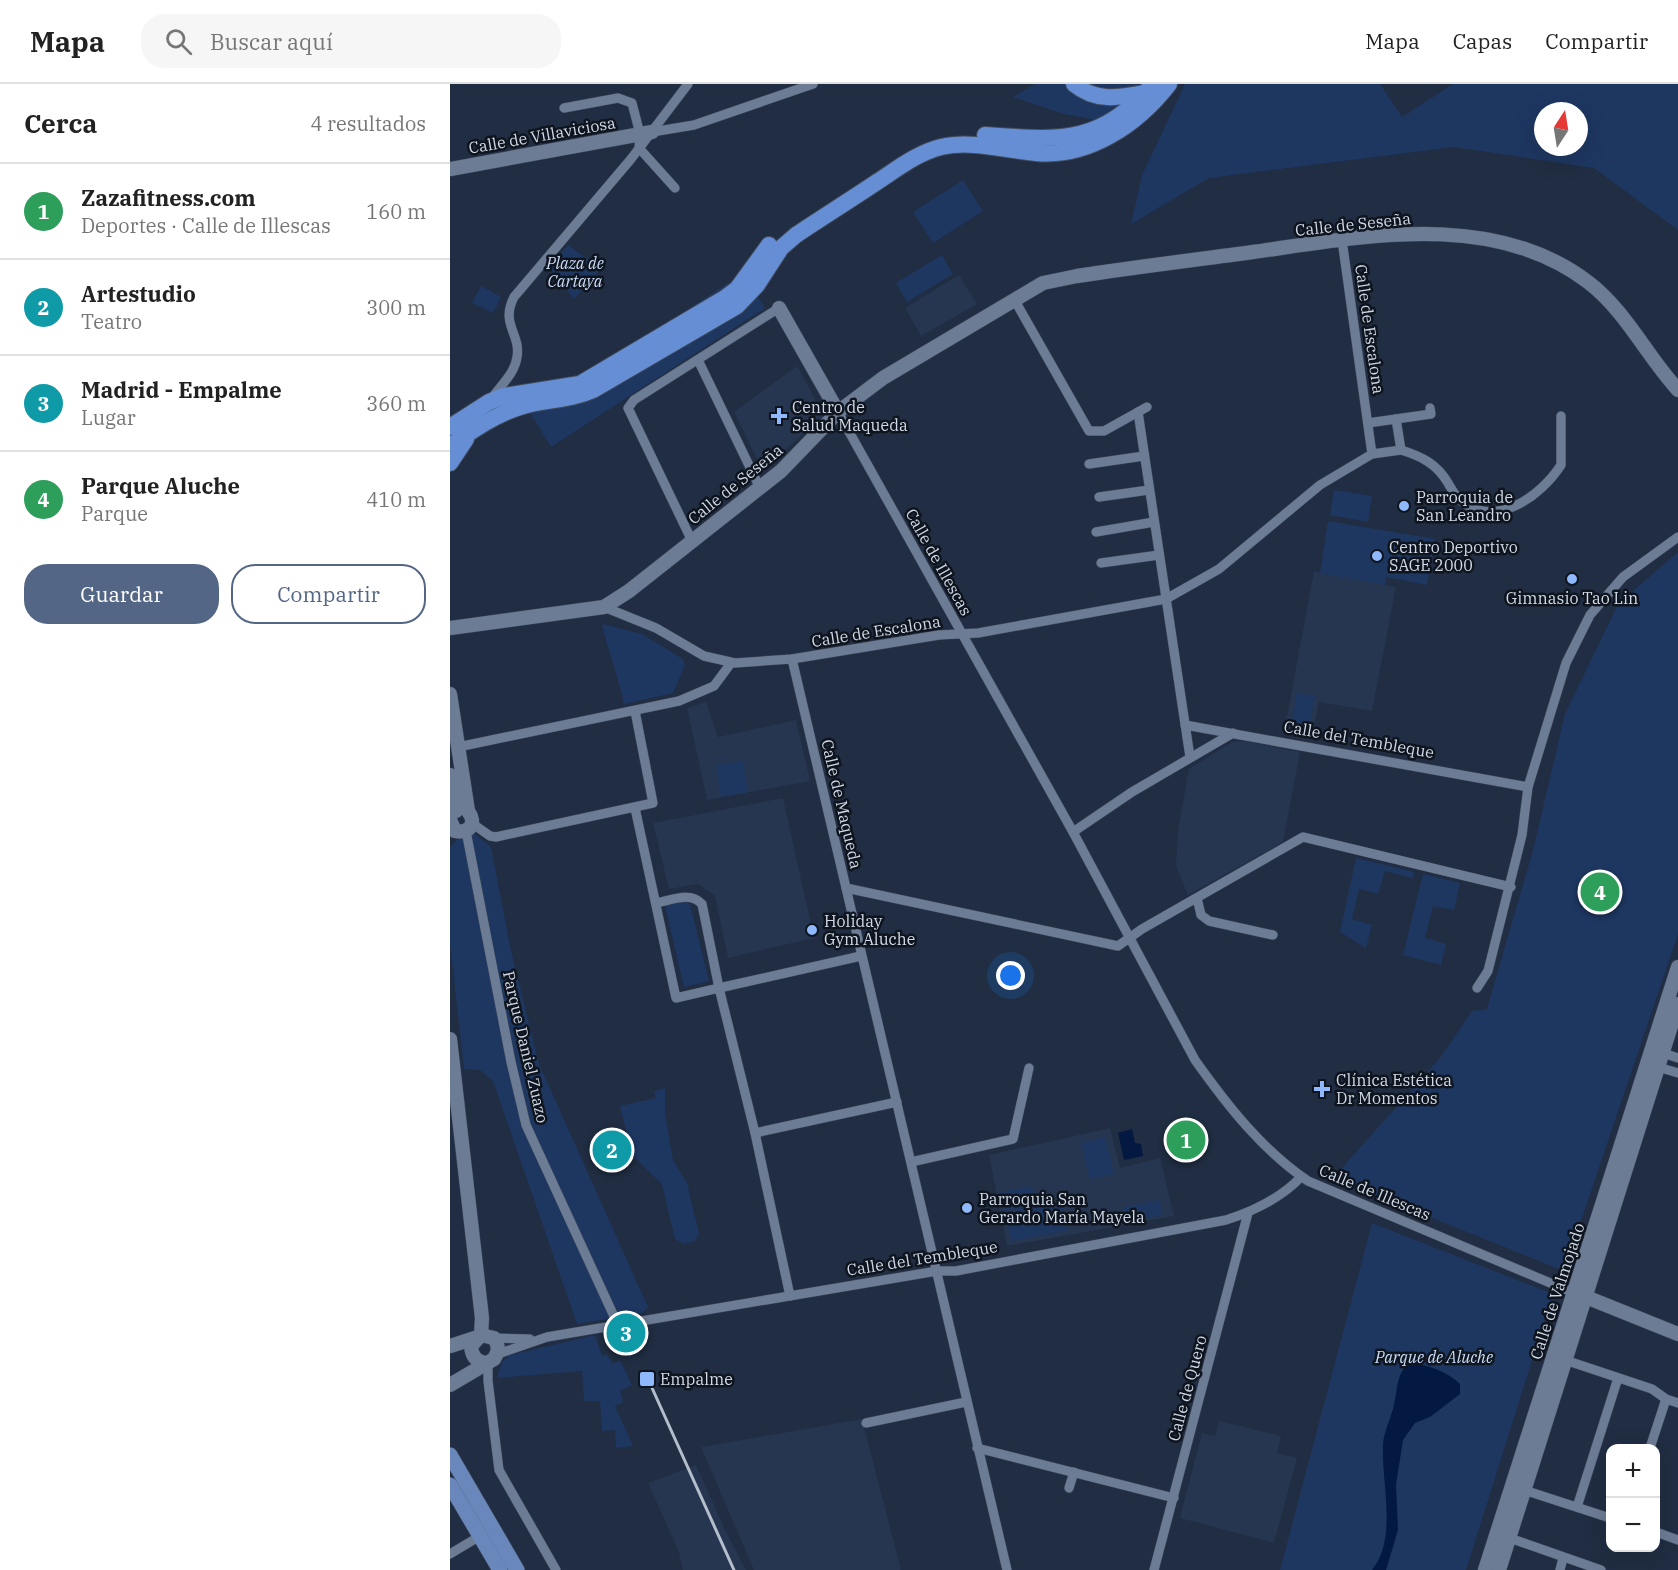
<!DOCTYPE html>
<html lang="es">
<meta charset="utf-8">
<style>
body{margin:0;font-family:"IBM Plex Serif",serif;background:#f6f6f6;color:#222}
.controls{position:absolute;right:18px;bottom:18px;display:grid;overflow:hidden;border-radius:12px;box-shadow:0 6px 24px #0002}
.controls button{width:54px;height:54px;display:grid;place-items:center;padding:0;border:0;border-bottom:2px solid #e0e0e0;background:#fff;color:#222;font:30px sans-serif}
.compass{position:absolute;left:1084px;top:18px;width:54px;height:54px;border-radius:50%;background:#fff;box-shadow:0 6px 24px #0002;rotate:12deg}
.you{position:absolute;left:561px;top:892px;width:21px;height:21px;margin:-15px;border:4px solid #fff;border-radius:50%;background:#1a73e8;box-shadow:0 0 0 9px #1a73e833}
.badge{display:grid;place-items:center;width:39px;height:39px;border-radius:50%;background:#546685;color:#fff;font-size:20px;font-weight:700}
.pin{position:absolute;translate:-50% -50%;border:3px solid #fff;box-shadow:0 2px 6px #0006}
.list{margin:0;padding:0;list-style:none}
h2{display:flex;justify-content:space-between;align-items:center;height:78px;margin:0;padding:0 24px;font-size:26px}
h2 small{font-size:20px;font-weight:400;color:#767676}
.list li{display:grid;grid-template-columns:39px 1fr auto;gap:18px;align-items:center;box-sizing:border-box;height:96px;padding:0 24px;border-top:2px solid #e0e0e0}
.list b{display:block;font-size:22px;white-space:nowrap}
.list p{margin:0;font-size:20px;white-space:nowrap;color:#767676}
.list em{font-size:20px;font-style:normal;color:#767676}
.actions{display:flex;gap:12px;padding:18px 24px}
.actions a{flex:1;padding:14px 0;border:2px solid #546685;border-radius:24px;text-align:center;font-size:21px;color:#546685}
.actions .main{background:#546685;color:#fff}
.icon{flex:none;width:33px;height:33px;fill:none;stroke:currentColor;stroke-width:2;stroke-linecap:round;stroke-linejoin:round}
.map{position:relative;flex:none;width:1228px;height:1486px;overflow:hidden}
header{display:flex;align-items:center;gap:36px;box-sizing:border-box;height:84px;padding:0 30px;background:#fff;border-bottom:2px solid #e0e0e0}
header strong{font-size:28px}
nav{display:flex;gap:33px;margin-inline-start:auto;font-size:21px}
.search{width:420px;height:54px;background:#f6f6f6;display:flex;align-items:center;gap:15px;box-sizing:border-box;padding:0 21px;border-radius:24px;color:#767676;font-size:22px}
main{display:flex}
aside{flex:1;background:#fff}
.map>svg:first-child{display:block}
</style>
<header>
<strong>Mapa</strong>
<div class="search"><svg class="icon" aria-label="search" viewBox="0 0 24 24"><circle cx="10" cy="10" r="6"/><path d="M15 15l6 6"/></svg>Buscar aquí</div>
<nav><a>Mapa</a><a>Capas</a><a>Compartir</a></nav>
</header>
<main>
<aside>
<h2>Cerca<small>4 resultados</small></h2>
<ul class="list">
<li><span class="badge" style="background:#2e9e5b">1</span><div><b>Zazafitness.com</b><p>Deportes · Calle de Illescas</p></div><em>160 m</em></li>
<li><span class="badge" style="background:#0f9aa8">2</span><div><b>Artestudio</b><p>Teatro</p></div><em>300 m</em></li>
<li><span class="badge" style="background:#0f9aa8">3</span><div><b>Madrid - Empalme</b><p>Lugar</p></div><em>360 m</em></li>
<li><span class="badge" style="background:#2e9e5b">4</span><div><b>Parque Aluche</b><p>Parque</p></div><em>410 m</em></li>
</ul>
<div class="actions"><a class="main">Guardar</a><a>Compartir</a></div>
</aside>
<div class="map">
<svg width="1228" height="1486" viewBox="0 0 1228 1486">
<rect width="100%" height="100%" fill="#202d42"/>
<g fill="#263650">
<polygon points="509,191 527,220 471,252 455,224"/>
<polygon points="347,282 372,327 372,334 314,384 311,383 284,328"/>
<polygon points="864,487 946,503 922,627 869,618 861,655 834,649"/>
<polygon points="256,618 268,653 346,636 360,697 257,716 237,624"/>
<polygon points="793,657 850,668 833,758 738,811 726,782 728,746 739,685 782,658"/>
<polygon points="333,714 364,854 278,874 265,812 248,800 219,805 203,739"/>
<polygon points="660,1044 670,1084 710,1074 724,1132 557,1162 539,1071"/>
<polygon points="412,1335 451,1486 304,1486 251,1363"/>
<polygon points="769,1337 831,1352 827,1369 847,1374 824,1459 730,1434 752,1349 765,1352"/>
<polygon points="246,1381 277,1450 296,1486 233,1486 229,1468 198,1399"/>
</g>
<g fill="#1e3761" fill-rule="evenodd">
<polygon points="585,0 691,0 690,8 647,36 614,30 563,13"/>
<path d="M735 0H930L952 33 1003 0H1228V146L1144 84 1004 63 759 94 681 140 692 91ZM1093 27H1129V63H1093Z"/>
<polygon points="513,96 533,127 483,159 463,128"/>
<polygon points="118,161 151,185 124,215 99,183"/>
<polygon points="492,171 503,190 457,218 446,199"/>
<polygon points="293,189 315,224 101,363 81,330"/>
<polygon points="31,202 51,213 43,229 22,219"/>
<polygon points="884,406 922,412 918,438 880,431"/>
<polygon points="878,437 985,455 977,501 936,493 935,501 870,489"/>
<polygon points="1228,468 1228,850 1114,1187 883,1094 990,974 1022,927 1037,925 1083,766 1115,630 1168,520"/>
<path d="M152 540 192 550 233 575 235 581 223 609 174 620C168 591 158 568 152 540Z"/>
<polygon points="847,609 865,612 858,647 841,644"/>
<polygon points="293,677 298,708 271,713 266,681"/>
<polygon points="25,750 41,763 61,867 89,980 198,1223 192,1229 127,1240 43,997 30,986 14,985 0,858 0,764 8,754"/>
<polygon points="906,774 964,788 963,794 935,787 928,810 909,805 902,835 922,841 916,864 890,848"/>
<polygon points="973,790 1010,799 1004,826 983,822 975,854 996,860 991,881 953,871"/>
<polygon points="235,817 240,820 259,897 234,903 215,822"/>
<polygon points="215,1004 215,1031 223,1076 237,1099 249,1150 245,1157 234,1160 225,1155 212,1100 182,1071 170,1022 206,1014 204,1007"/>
<polygon points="655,1053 664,1090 640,1095 631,1059"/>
<polygon points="582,1102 586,1122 555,1127 551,1108"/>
<polygon points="709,1116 712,1131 676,1138 673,1123"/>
<polygon points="612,1119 617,1147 561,1157 556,1129"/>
<polygon points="922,1139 1103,1210 1016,1486 830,1486"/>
<polygon points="145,1251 152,1272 157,1270 163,1280 170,1276 182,1301 170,1307 173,1318 165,1322 183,1362 166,1364 165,1346 152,1347 150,1317 134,1317 132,1287 47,1294 52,1278 60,1271"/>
</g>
<g fill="#031942">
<polygon points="682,1045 685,1059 691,1060 693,1072 674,1076 668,1049"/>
<path d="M958 1279C976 1280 997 1287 1010 1300V1310L980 1333 965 1339 953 1356 946 1401 948 1446 936 1486H922C948 1454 931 1399 933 1360 934 1347 941 1334 944 1321 948 1303 946 1293 958 1279Z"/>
</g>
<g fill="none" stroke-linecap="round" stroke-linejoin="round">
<g stroke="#414b5d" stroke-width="10">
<g id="street">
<polyline points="114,24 168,14 182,19 190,50 189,64 225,104"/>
<polyline points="202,48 244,41 363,0"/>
<polyline points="564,215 639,347 654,347 697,323"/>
<polyline points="248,276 310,404"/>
<path d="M42 314C51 301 65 289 67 273 71 250 50 240 64 213L181 75 238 0"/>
<path d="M388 328 623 748 745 976C777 1021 812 1066 858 1097L1124 1209"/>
<polyline points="688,328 740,673"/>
<polyline points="946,335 981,330 980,324"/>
<polyline points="918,339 946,335 951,366 922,370"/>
<path d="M951 366C971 372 987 380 998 399 1002 406 1005 412 1011 417 1046 445 1091 412 1111 381V332"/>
<polyline points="639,380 694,372"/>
<polyline points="649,413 699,406"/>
<polyline points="646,448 704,438"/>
<polyline points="242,457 178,324 184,316 329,224"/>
<polyline points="651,479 709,471"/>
<polyline points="154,523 206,544 254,572 285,579 342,575 489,551 528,549 716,515 769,485 870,401 922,370 892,156"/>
<polyline points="342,575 557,1486"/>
<polyline points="735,641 1078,703"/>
<polyline points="8,663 229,617 264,602 281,579"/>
<path d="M185 724 226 914 269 904 252 820C240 807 222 816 206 819"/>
<polyline points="23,740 40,752 46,753 203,719 185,627"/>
<polyline points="16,747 61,978 76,1041 168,1241"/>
<polyline points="623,748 682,708 783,649"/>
<polyline points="396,804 668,862 692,845 853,753 1061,803"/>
<polyline points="747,814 751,831 759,837 823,851"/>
<polyline points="411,872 269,904 305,1049 447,1018"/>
<polyline points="1027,904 1038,887 1072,751 1078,703 1116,579 1140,531 1173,493 1228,453"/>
<polyline points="1207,971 1213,969 1228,974"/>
<polyline points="1208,983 1228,989"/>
<polyline points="305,1049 340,1212"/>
<polyline points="461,1078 563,1055 579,984"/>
<polyline points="44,1254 80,1255"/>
<path d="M48 1270 97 1253 487 1187H506L776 1136C804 1127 831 1114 851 1093"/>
<polyline points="1115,1276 1202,1305 1216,1315 1228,1319"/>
<polyline points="38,1278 38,1297 49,1386 106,1486"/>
<polyline points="416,1339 516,1318"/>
<polyline points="527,1364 724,1414"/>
<polyline points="1200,1364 1216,1315"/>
<polyline points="619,1404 624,1388"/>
<polyline points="1074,1406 1160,1434"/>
<polyline points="1127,1423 1168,1294"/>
<polyline points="1206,1448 1228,1456"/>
<polyline points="1054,1452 1151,1486"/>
<polyline points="0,1470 30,1452"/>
<polyline points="704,1486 798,1129"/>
<polyline points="1110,1486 1113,1474"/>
</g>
</g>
<g stroke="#414b5d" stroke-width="15">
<g id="secondary">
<polyline points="0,85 202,48"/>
<polyline points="329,224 388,328"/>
<path d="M0 544 154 523 179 507 331 387 388 328 433 294 593 199 627 192C685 183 744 176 803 168 912 153 1042 125 1138 198 1176 227 1196 271 1228 306"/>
<path d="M0 610 18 727C27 739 20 750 5 747L0 736"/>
<polyline points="0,691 6,727"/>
<polyline points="0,955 32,1234 31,1251"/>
<polyline points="1126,1209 1228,1250"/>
<polyline points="0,1262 25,1254"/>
<path d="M0 1301 44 1275C49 1267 49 1262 44 1254L31 1251 21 1262C22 1272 25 1276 34 1279"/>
<polyline points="1035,1486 1228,883"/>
<polyline points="1049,1486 1228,920"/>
</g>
</g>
<g stroke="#414b5d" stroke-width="16">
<g id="primary">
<polyline points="0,1371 67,1486"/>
<polyline points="0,1401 50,1486"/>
</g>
</g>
<g stroke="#414b5d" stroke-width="18">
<g id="highway">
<path d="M624 0C646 18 668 14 694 9"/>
<path d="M535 51C609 56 649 62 703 0"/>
<polyline points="0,343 39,318 54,312 130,300 275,214 287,205 319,161"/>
<path d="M0 362C22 347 44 331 70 323 95 315 119 317 143 306L287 222 307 201 331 164 346 151C373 133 400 116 427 98 447 85 467 69 491 63 522 56 555 66 586 69 639 74 688 40 719 0"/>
<polyline points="0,379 16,355"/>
</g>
</g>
<use href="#street" stroke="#6d7c95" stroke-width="9"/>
<use href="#secondary" stroke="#6d7c95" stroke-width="14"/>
<use href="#primary" stroke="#6987bb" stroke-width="15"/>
<use href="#highway" stroke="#668ed4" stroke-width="16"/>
<polyline stroke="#b3bdcc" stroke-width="3" points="198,1295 284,1486"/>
</g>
<g fill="#90b8fd" stroke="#0f151e" stroke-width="2">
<path d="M326 323h6v6h6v6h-6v6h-6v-6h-6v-6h6z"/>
<circle cx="954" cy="422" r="6"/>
<circle cx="927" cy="472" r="6"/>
<circle cx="1122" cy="495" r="6"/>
<circle cx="362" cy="846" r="6"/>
<path d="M869 996h6v6h6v6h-6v6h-6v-6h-6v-6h6z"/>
<circle cx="517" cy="1124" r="6"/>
<rect x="189" y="1287" width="16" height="16" rx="3"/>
</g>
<g text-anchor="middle" stroke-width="5" stroke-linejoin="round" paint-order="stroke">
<g font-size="16" fill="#d0d9e7" stroke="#0f151e">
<text transform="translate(92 51) rotate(-10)" y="6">Calle de Villaviciosa</text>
<text transform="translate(903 140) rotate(-6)" y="6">Calle de Seseña</text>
<text transform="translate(920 245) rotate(82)" y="6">Calle de Escalona</text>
<text transform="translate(285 400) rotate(-39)" y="6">Calle de Seseña</text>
<text transform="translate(489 478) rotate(61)" y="6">Calle de Illescas</text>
<text transform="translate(426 547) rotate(-9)" y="6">Calle de Escalona</text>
<text transform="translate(909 655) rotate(10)" y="6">Calle del Tembleque</text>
<text transform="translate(392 720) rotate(77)" y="6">Calle de Maqueda</text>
<text transform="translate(76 963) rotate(77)" y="6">Parque Daniel Zuazo</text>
<text transform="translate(925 1108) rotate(23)" y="6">Calle de Illescas</text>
<text transform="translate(472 1174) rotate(-9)" y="6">Calle del Tembleque</text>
<text transform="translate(1107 1207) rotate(-72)" y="6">Calle de Valmojado</text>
<text transform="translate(737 1304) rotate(-75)" y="6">Calle de Quero</text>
</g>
<g font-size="16" font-style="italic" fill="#cadcfa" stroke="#0f151e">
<text x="125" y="185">Plaza de<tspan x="125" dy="18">Cartaya</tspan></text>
<text x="984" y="1279">Parque de Aluche</text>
</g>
<g font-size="16" fill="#d0d9e7" stroke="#0f151e" text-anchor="start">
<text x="342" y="329">Centro de<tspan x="342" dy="18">Salud Maqueda</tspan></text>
<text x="966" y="419">Parroquia de<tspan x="966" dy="18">San Leandro</tspan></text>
<text x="939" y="469">Centro Deportivo<tspan x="939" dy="18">SAGE 2000</tspan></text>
<text x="1122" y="520" text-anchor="middle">Gimnasio Tao Lin</text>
<text x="374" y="843">Holiday<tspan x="374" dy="18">Gym Aluche</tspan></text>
<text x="886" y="1002">Clínica Estética<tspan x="886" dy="18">Dr Momentos</tspan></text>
<text x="529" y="1121">Parroquia San<tspan x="529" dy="18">Gerardo María Mayela</tspan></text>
<text x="210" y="1301">Empalme</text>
</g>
</g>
</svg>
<div class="controls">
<button>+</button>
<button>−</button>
</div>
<svg class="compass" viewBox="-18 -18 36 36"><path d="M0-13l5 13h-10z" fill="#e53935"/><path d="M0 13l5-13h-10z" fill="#767676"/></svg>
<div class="you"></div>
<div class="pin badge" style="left:736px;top:1056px;background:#2e9e5b">1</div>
<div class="pin badge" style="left:162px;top:1066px;background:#0f9aa8">2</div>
<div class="pin badge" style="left:176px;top:1249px;background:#0f9aa8">3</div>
<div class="pin badge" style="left:1150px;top:808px;background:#2e9e5b">4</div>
</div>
</main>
